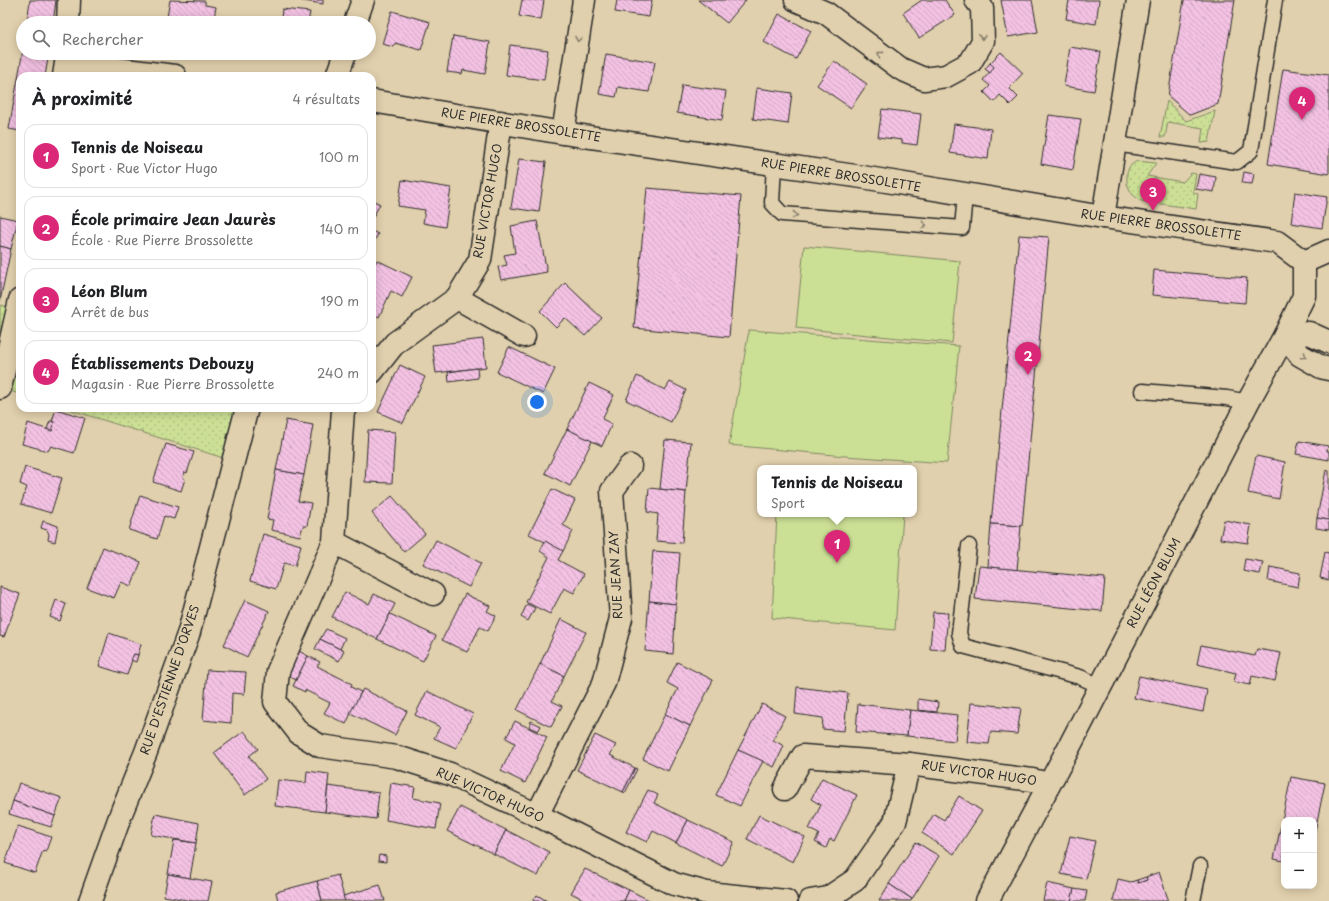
<!DOCTYPE html>
<html lang="fr">
<meta charset="utf-8">
<style>
body{margin:0;font-family:"Playpen Sans",sans-serif;background:#f6f6f6;color:#202124}
.controls{position:absolute;right:12px;bottom:12px;display:grid;overflow:hidden;border-radius:8px;box-shadow:0 2px 10px #0003}
.controls button{width:36px;height:36px;display:grid;place-items:center;padding:0;border:0;border-bottom:1px solid #e0e0e0;background:#fff;color:#202124;font:20px sans-serif}
.you{position:absolute;left:537px;top:402px;width:14px;height:14px;margin:-10px;border:3px solid #fff;border-radius:50%;background:#1a73e8;box-shadow:0 0 0 6px #1a73e833}
.badge{display:grid;place-items:center;width:26px;height:26px;border-radius:50%;background:#db2777;color:#fff;font-size:13px;font-weight:700}
.pin{position:absolute;translate:-50% -33px;filter:drop-shadow(0 1px 2px #0008)}
.pin::after{content:'';position:absolute;top:21px;width:14px;height:12px;background:inherit;clip-path:polygon(0 0,100% 0,50% 100%)}
.popup{position:absolute;left:757px;top:465px;width:160px;height:52px;box-sizing:border-box;display:grid;place-content:center;border-radius:8px;background:#fff;filter:drop-shadow(0 1px 3px #0005);font-size:13px;white-space:nowrap;color:#757577}
.popup b{font-size:15px;color:#202124}
.popup::after{content:'';position:absolute;left:50%;top:100%;margin-left:-8px;border:8px solid transparent;border-top-color:#fff}
.list{margin:0;padding:0;list-style:none}
h2{display:flex;justify-content:space-between;align-items:center;height:52px;margin:0;padding:0 16px;font-size:17px}
h2 small{font-size:13px;font-weight:400;color:#757577}
.list li{display:grid;grid-template-columns:26px 1fr auto;gap:12px;align-items:center;box-sizing:border-box;height:64px;margin:0 8px 8px;padding:0 8px;border:1px solid #e0e0e0;border-radius:12px}
.list b{display:block;font-size:15px;white-space:nowrap}
.list p{margin:0;font-size:13px;white-space:nowrap;color:#757577}
.list em{font-size:13px;font-style:normal;color:#757577}
.icon{flex:none;width:22px;height:22px;fill:none;stroke:currentColor;stroke-width:2;stroke-linecap:round;stroke-linejoin:round}
.map{position:relative;flex:none;width:1329px;height:901px;overflow:hidden}
.search{position:absolute;background:#fff;box-shadow:0 2px 10px #0003;left:16px;top:16px;width:360px;height:44px;display:flex;align-items:center;gap:10px;box-sizing:border-box;padding:0 14px;border-radius:22px;color:#757577;font-size:15px}
.panel{position:absolute;background:#fff;box-shadow:0 2px 10px #0003;left:16px;top:72px;width:360px;height:340px;border-radius:12px}
.map>svg:first-child{display:block}
</style>
<div class="map">
<svg width="1329" height="901" viewBox="0 0 1329 901">
<defs>
<pattern id="grass-dots" width="8" height="8" patternUnits="userSpaceOnUse"><rect width="8" height="8" fill="#cce095"/><path d="M2 2h.1M6 6h.1" fill="none" stroke="#afc081" stroke-width="1.8" stroke-linecap="round"/></pattern>
<pattern id="building-back-hatch" width="6" height="6" patternUnits="userSpaceOnUse"><rect width="6" height="6" fill="#f3c1e2"/><path d="M-1 5l2 2M0 0l6 6M5-1l2 2" fill="none" stroke="#d0a6c2"/></pattern>
</defs>
<rect width="100%" height="100%" fill="#e1d0ad"/>
<filter id="ink" filterUnits="userSpaceOnUse"><feTurbulence type="fractalNoise" baseFrequency=".025" numOctaves="2"/><feDisplacementMap in="SourceGraphic" scale="8" xChannelSelector="R" yChannelSelector="G"/><feConvolveMatrix kernelMatrix="1 2 1 2 8 2 1 2 1" color-interpolation-filters="sRGB"/></filter>
<g filter="url(#ink)">
<g fill="url(#grass-dots)" stroke="#7c8660">
<polygon points="1167,101 1186,121 1215,111 1209,142 1201,143 1203,128 1168,122 1165,137 1160,137"/>
<polygon points="1137,161 1156,163 1147,176 1183,182 1191,173 1196,174 1193,192 1198,194 1196,209 1141,201 1132,194 1127,184 1127,172 1130,166"/>
<polygon points="20,301 20,394 0,388 0,305 18,309"/>
<polygon points="65,408 247,408 233,461"/>
</g>
<g fill="#cce095" stroke="#7c8660">
<polygon points="804,246 960,261 952,343 796,328"/>
<polygon points="749,330 959,346 947,463 845,456 729,445"/>
<polygon points="777,514 903,514 895,630 772,618"/>
</g>
<g fill="url(#building-back-hatch)" stroke="#2b2b2b">
<polygon points="30,0 56,0 53,23 27,23"/>
<polygon points="170,0 205,1 205,5 216,7 213,23 166,23"/>
<polygon points="297,0 323,0 323,4"/>
<polygon points="522,0 544,0 541,20 519,16"/>
<polygon points="617,0 652,0 649,17 615,12"/>
<polygon points="698,0 746,0 727,23"/>
<polygon points="922,0 945,0 955,15 919,38 903,13"/>
<polygon points="1001,0 1032,0 1038,32 1008,37"/>
<polygon points="1069,0 1099,0 1096,24 1066,19"/>
<polygon points="1184,0 1235,0 1218,104 1190,115 1168,96"/>
<polygon points="282,9 310,12 308,23 278,23 279,20 281,20"/>
<polygon points="392,11 430,22 421,50 395,43 394,47 382,44"/>
<polygon points="779,14 811,31 796,59 764,42"/>
<polygon points="453,36 490,42 485,74 463,70 462,74 447,72"/>
<polygon points="510,45 548,50 544,80 506,75"/>
<polygon points="1070,47 1101,52 1094,91 1064,86"/>
<polygon points="23,50 23,53 49,53 45,76 20,76 20,131 9,129"/>
<polygon points="1001,52 1023,73 1009,88 1018,97 1010,105 1000,95 994,102 984,92 990,86 983,80 994,67 990,63"/>
<polygon points="274,53 301,53 300,56"/>
<polygon points="606,54 655,62 649,92 618,87 616,97 599,94"/>
<polygon points="834,61 867,84 851,108 817,85"/>
<polygon points="990,63 994,67 990,73 985,69"/>
<polygon points="1283,69 1329,75 1329,174 1268,164"/>
<polygon points="682,85 726,91 722,120 677,113"/>
<polygon points="757,88 792,93 788,124 753,119"/>
<polygon points="882,109 921,114 917,145 902,143 902,140 878,137"/>
<polygon points="1049,115 1081,119 1073,170 1041,164"/>
<polygon points="954,124 991,129 988,159 950,153"/>
<polygon points="519,159 546,162 539,212 511,208"/>
<polygon points="1244,172 1254,174 1252,184 1242,183"/>
<polygon points="1199,174 1216,177 1214,192 1196,189"/>
<polygon points="402,180 451,188 445,227 423,223 425,210 398,206"/>
<polygon points="647,188 741,196 729,337 634,328"/>
<polygon points="1295,192 1327,197 1322,228 1291,223"/>
<polygon points="372,200 380,204 372,219"/>
<polygon points="0,216 18,220 11,249 0,246"/>
<polygon points="537,221 547,272 501,280 498,267 507,265 504,255 515,253 511,226"/>
<polygon points="372,231 378,234 372,246"/>
<polygon points="1019,235 1049,237 1022,526 991,524"/>
<polygon points="0,246 11,249 0,301"/>
<polygon points="377,260 412,277 402,297 391,291 379,317 372,313 372,269"/>
<polygon points="1154,270 1247,278 1245,303 1152,295"/>
<polygon points="565,283 602,318 585,336 565,318 556,327 540,311"/>
<polygon points="483,339 486,367 436,373 432,345"/>
<polygon points="509,347 555,369 543,394 497,372"/>
<polygon points="400,365 425,377 403,423 378,412"/>
<polygon points="477,368 478,378 449,382 448,372"/>
<polygon points="637,376 665,390 670,382 686,390 671,422 626,400"/>
<polygon points="589,383 614,395 602,419 612,424 602,446 567,429"/>
<polygon points="56,409 85,418 74,453 51,446 48,451 22,444 28,423 52,431 54,422 52,421"/>
<polygon points="286,420 313,425 304,475 276,470"/>
<polygon points="50,421 54,422 52,431 47,429"/>
<polygon points="567,429 592,441 570,486 545,473"/>
<polygon points="368,430 395,432 392,483 365,482"/>
<polygon points="665,440 691,442 686,492 660,489"/>
<polygon points="1299,441 1328,446 1327,451 1329,451 1329,460 1296,454"/>
<polygon points="166,444 194,452 187,473 185,472 183,478 185,479 181,491 153,482"/>
<polygon points="1256,456 1285,462 1279,499 1248,493"/>
<polygon points="25,467 62,478 51,513 21,504 27,487 20,484"/>
<polygon points="276,470 304,475 298,501 311,503 307,526 303,526 300,536 271,530 273,520 267,519"/>
<polygon points="1326,470 1329,471 1329,520 1317,518"/>
<polygon points="649,488 686,492 682,543 656,541 658,514 647,512"/>
<polygon points="552,489 575,500 563,525 573,531 563,551 529,534"/>
<polygon points="140,495 178,507 174,519 164,516 157,539 129,530"/>
<polygon points="392,496 425,534 404,552 372,513"/>
<polygon points="1317,518 1329,520 1329,530 1316,528"/>
<polygon points="1224,520 1251,525 1248,543 1220,539"/>
<polygon points="43,521 58,526 55,542 48,540 49,534 47,530 41,528"/>
<polygon points="991,524 1021,526 1017,570 988,567"/>
<polygon points="263,534 301,545 295,566 284,563 276,589 250,581"/>
<polygon points="436,540 481,563 469,587 423,564"/>
<polygon points="545,541 563,551 558,560 584,574 574,593 564,588 550,614 526,602 549,557 540,551"/>
<polygon points="103,547 141,562 131,586 121,582 114,598 87,588"/>
<polygon points="653,551 680,553 676,604 649,601"/>
<polygon points="1325,552 1329,553 1329,580 1320,578"/>
<polygon points="1245,559 1263,562 1260,574 1243,571"/>
<polygon points="979,566 1105,578 1102,611 975,599"/>
<polygon points="1270,567 1300,573 1298,587 1268,581"/>
<polygon points="0,587 20,594 4,637 0,636"/>
<polygon points="345,592 369,604 374,594 395,604 377,639 332,617"/>
<polygon points="465,594 490,606 487,611 496,616 488,631 480,627 467,652 442,640"/>
<polygon points="56,600 66,604 60,621 50,617"/>
<polygon points="245,600 269,611 247,657 224,645"/>
<polygon points="649,601 676,604 673,654 645,651"/>
<polygon points="527,604 535,608 528,621 521,617"/>
<polygon points="933,612 948,613 945,650 930,649"/>
<polygon points="390,614 436,636 423,661 377,639"/>
<polygon points="561,619 586,632 564,676 540,664"/>
<polygon points="326,629 345,638 340,649 320,639"/>
<polygon points="109,633 141,644 138,655 134,654 127,675 99,666"/>
<polygon points="320,639 344,651 339,661 315,649"/>
<polygon points="1201,645 1255,656 1257,649 1281,653 1275,681 1252,676 1250,685 1234,682 1236,673 1197,664"/>
<polygon points="299,651 308,656 296,680 288,675"/>
<polygon points="134,654 138,655 136,662 131,660"/>
<polygon points="308,656 320,662 317,666 352,684 351,687 361,692 346,724 324,713 330,703 305,690 305,692 293,686"/>
<polygon points="677,662 713,680 690,726 665,714 678,689 667,683"/>
<polygon points="540,664 564,676 552,701 562,706 551,727 517,710"/>
<polygon points="207,670 246,672 244,694 232,693 231,723 203,720"/>
<polygon points="1139,676 1207,690 1203,712 1134,698"/>
<polygon points="797,687 848,693 844,731 822,729 823,718 795,714"/>
<polygon points="363,689 407,711 395,735 350,713"/>
<polygon points="427,691 473,714 456,748 434,738 440,727 415,715"/>
<polygon points="918,699 938,702 937,712 918,710"/>
<polygon points="971,703 1021,708 1017,734 991,732 989,744 967,742"/>
<polygon points="762,704 785,716 773,740 784,746 774,767 738,750"/>
<polygon points="858,704 910,710 907,736 856,732"/>
<polygon points="910,710 958,715 955,741 907,736"/>
<polygon points="665,714 690,726 668,771 643,759"/>
<polygon points="515,721 547,737 525,783 501,771 515,743 506,738"/>
<polygon points="531,721 541,726 538,731 529,727"/>
<polygon points="244,731 258,749 249,756 266,779 245,795 214,753"/>
<polygon points="595,735 616,745 610,755 635,768 623,792 577,770"/>
<polygon points="738,750 763,761 740,806 716,795"/>
<polygon points="635,768 637,769 625,793 623,792"/>
<polygon points="307,771 329,774 325,812 275,806 278,780 306,783"/>
<polygon points="1291,777 1325,783 1314,836 1314,820 1284,820 1284,861 1274,859"/>
<polygon points="822,778 857,795 834,841 830,839 826,848 815,842 819,834 809,829 821,805 811,799"/>
<polygon points="19,783 62,798 55,816 13,801"/>
<polygon points="391,783 415,787 413,798 440,803 436,829 386,820"/>
<polygon points="328,786 379,793 376,819 325,812"/>
<polygon points="648,790 658,795 654,803 688,820 676,843 653,831 647,842 626,832"/>
<polygon points="959,796 982,811 954,854 922,833 934,814 944,820"/>
<polygon points="13,801 55,816 51,827 9,814"/>
<polygon points="460,807 506,830 494,854 447,831"/>
<polygon points="155,814 199,823 196,843 151,835"/>
<polygon points="759,815 805,837 793,862 747,839"/>
<polygon points="688,820 734,842 722,866 676,843"/>
<polygon points="18,826 51,837 46,851 43,850 35,873 5,863"/>
<polygon points="506,830 549,852 538,876 494,854"/>
<polygon points="1070,836 1095,841 1086,879 1061,874"/>
<polygon points="174,840 196,843 190,878 168,874"/>
<polygon points="916,842 939,856 912,899 889,884"/>
<polygon points="379,855 386,856 386,862 378,861"/>
<polygon points="585,869 629,890 624,901 587,901 571,893"/>
<polygon points="1159,872 1168,899 1161,901 1113,901 1118,879 1131,882 1137,880 1138,883 1147,880 1146,877"/>
<polygon points="168,874 212,882 208,901 192,901 164,896"/>
<polygon points="338,875 345,901 322,901 317,881"/>
<polygon points="1146,877 1147,880 1138,883 1137,880"/>
<polygon points="317,881 322,901 278,901 276,892"/>
<polygon points="1047,883 1074,889 1071,901 1043,901"/>
<polygon points="889,884 912,899 911,901 879,901"/>
<polygon points="380,885 385,901 345,901 343,896"/>
<polygon points="1074,889 1087,891 1085,901 1071,901"/>
<polygon points="629,890 651,901 624,901"/>
<polygon points="537,895 547,901 533,901"/>
</g>
<g fill="none" stroke-linecap="round" stroke-linejoin="round">
<g stroke="#2b2b2b" stroke-width="17">
<g id="service">
<polyline points="1115,144 1237,162 1251,151 1275,0"/>
<polyline points="774,164 772,203 782,214 962,228 965,195"/>
<polyline points="1142,391 1227,398 1248,402"/>
<polyline points="969,546 959,633 963,646 1080,677 1100,686"/>
<polyline points="1193,901 1200,866"/>
</g>
</g>
<g stroke="#2b2b2b" stroke-width="25">
<g id="minor">
<polyline points="796,0 826,13 901,69 924,79 946,76 970,63 983,41 982,8 976,0"/>
<polyline points="68,23 69,0"/>
<polyline points="355,23 363,0"/>
<polyline points="337,76 345,53"/>
<polyline points="563,133 584,0"/>
<polyline points="1103,217 1138,0"/>
<polyline points="457,298 524,336"/>
<polyline points="372,372 395,343 457,298 480,260 501,122"/>
<polyline points="345,408 343,410 334,542 278,671 275,702 299,733 320,746 397,757 450,774 537,815 674,884 707,893 786,901"/>
<polyline points="334,542 433,594"/>
<polyline points="785,789 803,756 909,764"/>
<polyline points="537,815 604,683 621,618 612,491 630,466"/>
<polyline points="90,901 122,811 146,752 189,632 247,408"/>
<polyline points="810,901 828,898 855,880 895,822 909,764 1032,780 1049,784"/>
<polyline points="987,901 1066,753 1248,402 1285,335 1309,333 1329,342"/>
</g>
</g>
<g stroke="#2b2b2b" stroke-width="25">
<g id="tertiary">
<polyline points="64,76 66,63 175,76"/>
<polyline points="372,101 563,133 862,177 1103,217 1277,242 1304,262"/>
<polyline points="1304,262 1304,296 1285,335 1300,355 1321,367 1329,369"/>
<polyline points="1304,262 1329,251"/>
<polyline points="0,388 20,300"/>
</g>
</g>
<use href="#service" stroke="#e1d0ad" stroke-width="14"/>
<use href="#minor" stroke="#e1d0ad" stroke-width="22"/>
<use href="#tertiary" stroke="#e1d0ad" stroke-width="22"/>
</g>
<defs><path id="oneway-chevron" d="M-2-3.5L2.5 0L-2 3.5" fill="none" stroke-width="1.6" stroke-linecap="round" stroke-linejoin="round"/></defs>
<g stroke="#867e6c">
<use href="#oneway-chevron" transform="translate(982 37) rotate(96)"/>
<use href="#oneway-chevron" transform="translate(578 39) rotate(99)"/>
<use href="#oneway-chevron" transform="translate(880 54) rotate(-143)"/>
<use href="#oneway-chevron" transform="translate(795 215) rotate(5)"/>
<use href="#oneway-chevron" transform="translate(924 225) rotate(5)"/>
<use href="#oneway-chevron" transform="translate(1304 356) rotate(35)"/>
</g>
</g>
<g text-anchor="middle" stroke-width="3.5" stroke-linejoin="round" paint-order="stroke">
<g font-size="12" fill="#2b2b2b" stroke="#e1d0ad">
<text transform="translate(521 125) rotate(9)" y="4">RUE PIERRE BROSSOLETTE</text>
<text transform="translate(841 175) rotate(9)" y="4">RUE PIERRE BROSSOLETTE</text>
<text transform="translate(488 201) rotate(-80)" y="4">RUE VICTOR HUGO</text>
<text transform="translate(1161 225) rotate(8)" y="4">RUE PIERRE BROSSOLETTE</text>
<text transform="translate(616 575) rotate(-93)" y="4">RUE JEAN ZAY</text>
<text transform="translate(1154 583) rotate(-62)" y="4">RUE LÉON BLUM</text>
<text transform="translate(170 680) rotate(-71)" y="4">RUE D'ESTIENNE D'ORVES</text>
<text transform="translate(979 773) rotate(8)" y="4">RUE VICTOR HUGO</text>
<text transform="translate(490 795) rotate(24)" y="4">RUE VICTOR HUGO</text>
</g>
</g>
</svg>
<div class="controls">
<button>+</button>
<button>−</button>
</div>
<div class="you"></div>
<div class="pin badge" style="left:837px;top:563px">1</div>
<div class="popup"><b>Tennis de Noiseau</b>Sport</div>
<div class="pin badge" style="left:1028px;top:375px">2</div>
<div class="pin badge" style="left:1153px;top:211px">3</div>
<div class="pin badge" style="left:1302px;top:120px">4</div>
<div class="search"><svg class="icon" aria-label="search" viewBox="0 0 24 24"><circle cx="10" cy="10" r="6"/><path d="M15 15l6 6"/></svg>Rechercher</div>
<section class="panel">
<h2>À proximité<small>4 résultats</small></h2>
<ul class="list">
<li><span class="badge">1</span><div><b>Tennis de Noiseau</b><p>Sport · Rue Victor Hugo</p></div><em>100 m</em></li>
<li><span class="badge">2</span><div><b>École primaire Jean Jaurès</b><p>École · Rue Pierre Brossolette</p></div><em>140 m</em></li>
<li><span class="badge">3</span><div><b>Léon Blum</b><p>Arrêt de bus</p></div><em>190 m</em></li>
<li><span class="badge">4</span><div><b>Établissements Debouzy</b><p>Magasin · Rue Pierre Brossolette</p></div><em>240 m</em></li>
</ul>
</section>
</div>
